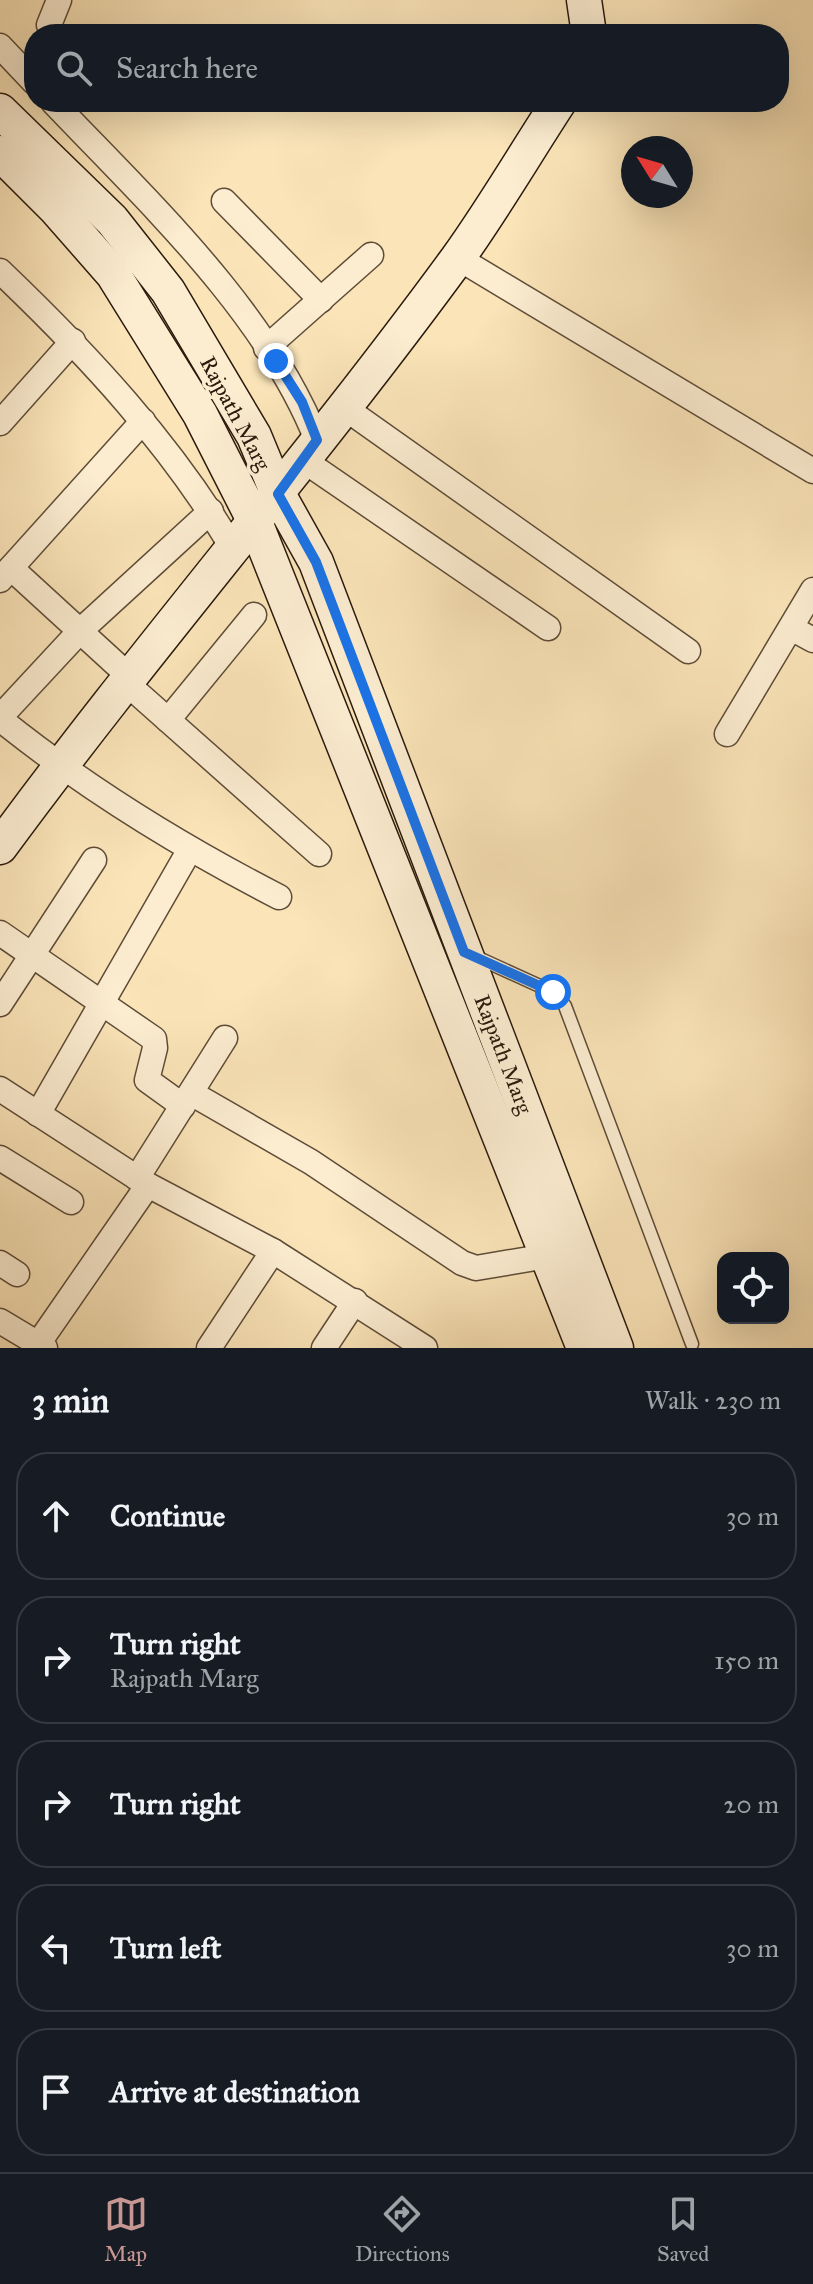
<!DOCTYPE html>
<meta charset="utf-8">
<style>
body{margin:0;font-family:"IM FELL Great Primer",serif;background:#242831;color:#f1f3f6}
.controls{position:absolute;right:24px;bottom:24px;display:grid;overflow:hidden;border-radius:16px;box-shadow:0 8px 32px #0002}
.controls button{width:72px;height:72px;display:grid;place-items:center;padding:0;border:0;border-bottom:2px solid #363941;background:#171b24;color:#f1f3f6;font:40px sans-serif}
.compass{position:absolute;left:621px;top:136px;width:72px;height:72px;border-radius:50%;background:#171b24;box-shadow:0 8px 32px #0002;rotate:307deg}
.stop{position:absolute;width:24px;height:24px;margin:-18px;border:6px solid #1a73e8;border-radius:50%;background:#fff}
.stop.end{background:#1a73e8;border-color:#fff;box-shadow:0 2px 8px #0008}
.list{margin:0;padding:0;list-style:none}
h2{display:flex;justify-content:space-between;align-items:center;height:104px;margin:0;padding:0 32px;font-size:34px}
h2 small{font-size:26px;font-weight:400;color:#9ea1a6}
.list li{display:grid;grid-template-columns:52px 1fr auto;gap:24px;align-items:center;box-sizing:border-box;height:128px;margin:0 16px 16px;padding:0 16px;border:2px solid #363941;border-radius:32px}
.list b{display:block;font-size:30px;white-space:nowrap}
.list p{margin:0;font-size:26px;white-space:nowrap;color:#9ea1a6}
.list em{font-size:26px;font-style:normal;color:#9ea1a6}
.icon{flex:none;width:44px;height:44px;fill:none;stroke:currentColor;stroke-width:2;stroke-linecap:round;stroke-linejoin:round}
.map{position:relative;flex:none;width:813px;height:1348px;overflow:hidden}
.search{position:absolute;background:#171b24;box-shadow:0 8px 32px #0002;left:24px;right:24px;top:24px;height:88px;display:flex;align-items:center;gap:20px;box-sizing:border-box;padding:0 28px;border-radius:32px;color:#9ea1a6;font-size:30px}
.sheet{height:824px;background:#171b24}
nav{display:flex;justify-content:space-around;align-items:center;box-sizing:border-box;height:112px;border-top:2px solid #363941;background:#171b24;font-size:22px;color:#9ea1a6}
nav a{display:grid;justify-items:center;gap:4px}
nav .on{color:#c59692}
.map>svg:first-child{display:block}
</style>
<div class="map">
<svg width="813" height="1348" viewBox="0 0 813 1348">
<rect width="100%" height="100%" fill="#fae4b8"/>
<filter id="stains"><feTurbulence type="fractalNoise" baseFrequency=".0025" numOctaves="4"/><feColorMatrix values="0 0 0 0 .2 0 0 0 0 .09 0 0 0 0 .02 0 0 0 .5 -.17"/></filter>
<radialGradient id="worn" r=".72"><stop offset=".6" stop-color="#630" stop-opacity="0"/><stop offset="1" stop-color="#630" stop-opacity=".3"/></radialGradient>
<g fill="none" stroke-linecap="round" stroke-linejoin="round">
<g stroke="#5e4c38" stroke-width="15">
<polyline id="lane" points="474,956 553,992 565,1006 692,1344"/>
</g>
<g stroke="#5e4c38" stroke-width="27">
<g id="street">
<polyline points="49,25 59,0"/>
<polyline points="0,46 34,82"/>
<path d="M53 102C147 201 266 311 317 440"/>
<polyline points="224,201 321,300"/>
<polyline points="458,258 813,471"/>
<path d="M0 271C88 355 171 444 233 549"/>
<polyline points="266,348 371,255"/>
<polyline points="342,406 688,651"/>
<polyline points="0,423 73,341"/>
<polyline points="303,460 548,628"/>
<polyline points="11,568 129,676"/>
<polyline points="0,580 143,421"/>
<polyline points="791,628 813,640"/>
<polyline points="124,681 319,854"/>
<polyline points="0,717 80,631 211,511"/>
<path d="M0 719C87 789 180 846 279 897"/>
<polyline points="168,720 254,615"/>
<polyline points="727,734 813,590"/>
<polyline points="0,933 154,1039 155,1048 147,1080 183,1106"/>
<polyline points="0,1004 94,860"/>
<polyline points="0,1089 148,1185 273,1251 425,1348"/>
<polyline points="191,1093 311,1162 462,1263 476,1268 547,1256"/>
<polyline points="38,1114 189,851"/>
<polyline points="0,1158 71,1202"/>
<polyline points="137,1178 225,1038"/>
<polyline points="0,1263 17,1274"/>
<polyline points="0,1321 45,1348"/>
<polyline points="38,1344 148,1185"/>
<polyline points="209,1348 273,1251"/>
<polyline points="324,1348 355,1301"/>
</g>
</g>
<g stroke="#2a1a0d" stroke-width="37">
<g id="secondary">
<polyline points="584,0 589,34"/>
<polyline points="0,111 112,220 168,291 254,436 278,494 316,562 616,1348"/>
<polyline points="0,153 56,209 113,274 200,414 255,522 584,1348"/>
<path d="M0 847C147 647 310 460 457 259 493 209 525 154 559 102"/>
</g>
</g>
<use href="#lane" stroke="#fcedd1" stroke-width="12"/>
<use href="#street" stroke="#fcedd1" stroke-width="24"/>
<use href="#secondary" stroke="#fcedd1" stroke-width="34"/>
</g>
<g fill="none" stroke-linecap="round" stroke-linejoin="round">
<polyline stroke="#1a73e8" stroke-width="10" points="276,361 302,402 317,440 278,494 316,562 464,952 553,992"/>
</g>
<g text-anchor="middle" stroke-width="7" stroke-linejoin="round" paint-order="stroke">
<g font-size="22" fill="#2a1a0d" stroke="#fcedd1">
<text transform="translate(236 413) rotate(62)" y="8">Rajpath Marg</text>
<text transform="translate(504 1054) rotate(69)" y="8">Rajpath Marg</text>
</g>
</g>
<rect width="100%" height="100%" filter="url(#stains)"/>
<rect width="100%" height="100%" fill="url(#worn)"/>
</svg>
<div class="controls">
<button><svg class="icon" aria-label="locate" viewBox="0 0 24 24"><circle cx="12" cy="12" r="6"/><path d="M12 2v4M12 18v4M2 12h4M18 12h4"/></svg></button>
</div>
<svg class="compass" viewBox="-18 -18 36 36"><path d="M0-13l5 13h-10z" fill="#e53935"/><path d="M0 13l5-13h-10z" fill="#9ea1a6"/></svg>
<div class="stop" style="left:553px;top:992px"></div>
<div class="stop end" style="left:276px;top:361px"></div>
<div class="search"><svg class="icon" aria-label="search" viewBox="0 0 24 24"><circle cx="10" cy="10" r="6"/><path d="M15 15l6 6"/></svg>Search here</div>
</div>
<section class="sheet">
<h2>3 min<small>Walk · 230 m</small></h2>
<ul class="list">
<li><svg class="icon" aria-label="ahead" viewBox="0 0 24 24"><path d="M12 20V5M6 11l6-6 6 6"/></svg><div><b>Continue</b></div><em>30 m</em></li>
<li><svg class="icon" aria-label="right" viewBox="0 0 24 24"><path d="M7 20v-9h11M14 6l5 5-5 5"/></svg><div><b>Turn right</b><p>Rajpath Marg</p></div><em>150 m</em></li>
<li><svg class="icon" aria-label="right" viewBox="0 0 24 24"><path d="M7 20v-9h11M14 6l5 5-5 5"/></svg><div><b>Turn right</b></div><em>20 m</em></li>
<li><svg class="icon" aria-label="left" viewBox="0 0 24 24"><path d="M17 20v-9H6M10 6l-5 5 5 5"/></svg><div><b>Turn left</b></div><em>30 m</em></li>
<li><svg class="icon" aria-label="arrive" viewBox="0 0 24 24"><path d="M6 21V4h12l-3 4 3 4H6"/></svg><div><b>Arrive at destination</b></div></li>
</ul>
</section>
<nav>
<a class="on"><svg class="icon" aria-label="map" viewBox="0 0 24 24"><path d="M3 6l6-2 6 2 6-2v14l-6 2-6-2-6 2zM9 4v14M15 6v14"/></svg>Map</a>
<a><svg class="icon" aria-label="directions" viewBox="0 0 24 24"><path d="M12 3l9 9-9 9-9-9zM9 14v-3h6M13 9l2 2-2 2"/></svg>Directions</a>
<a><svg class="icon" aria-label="saved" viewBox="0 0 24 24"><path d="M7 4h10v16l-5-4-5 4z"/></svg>Saved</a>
</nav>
